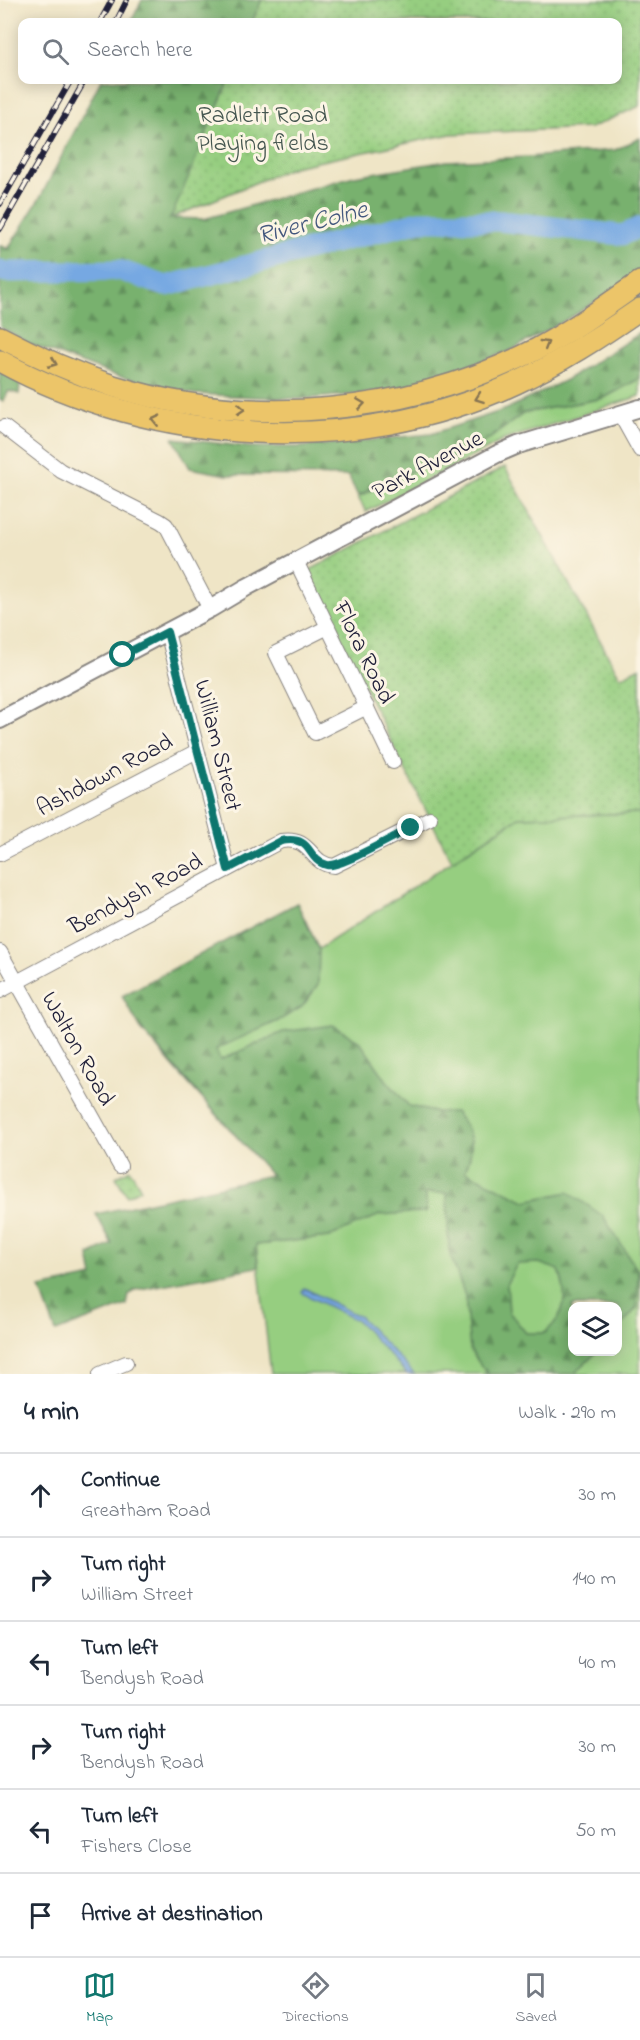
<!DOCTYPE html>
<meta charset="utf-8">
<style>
body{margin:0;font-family:"Indie Flower",sans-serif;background:#f2f2f3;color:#1f2937}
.controls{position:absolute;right:18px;bottom:18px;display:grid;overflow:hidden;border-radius:12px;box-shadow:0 3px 15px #0003}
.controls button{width:54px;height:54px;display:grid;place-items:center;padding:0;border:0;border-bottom:2px solid #e0e1e3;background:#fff;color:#1f2937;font:30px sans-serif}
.stop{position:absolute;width:18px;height:18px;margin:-14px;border:4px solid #0f766e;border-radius:50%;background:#fff}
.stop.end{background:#0f766e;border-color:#fff;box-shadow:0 2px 6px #0008}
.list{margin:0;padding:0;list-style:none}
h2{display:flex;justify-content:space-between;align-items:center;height:78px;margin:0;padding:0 24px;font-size:26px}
h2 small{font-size:20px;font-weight:400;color:#747a83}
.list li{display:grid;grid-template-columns:39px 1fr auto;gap:18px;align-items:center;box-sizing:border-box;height:84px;padding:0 24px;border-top:2px solid #e0e1e3}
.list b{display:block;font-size:22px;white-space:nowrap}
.list p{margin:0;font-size:20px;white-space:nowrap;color:#747a83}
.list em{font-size:20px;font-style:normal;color:#747a83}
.icon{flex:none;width:33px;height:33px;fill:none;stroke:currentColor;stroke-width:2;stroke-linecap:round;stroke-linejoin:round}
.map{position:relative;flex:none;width:640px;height:1374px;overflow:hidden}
.search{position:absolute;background:#fff;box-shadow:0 3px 15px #0003;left:18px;right:18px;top:18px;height:66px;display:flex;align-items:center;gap:15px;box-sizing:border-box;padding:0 21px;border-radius:12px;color:#747a83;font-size:22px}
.sheet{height:582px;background:#fff}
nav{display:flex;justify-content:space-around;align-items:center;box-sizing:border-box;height:84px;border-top:2px solid #e0e1e3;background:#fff;font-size:16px;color:#747a83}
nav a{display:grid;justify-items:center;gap:3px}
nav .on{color:#0f766e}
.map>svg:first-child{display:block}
</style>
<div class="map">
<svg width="640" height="1374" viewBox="0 0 640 1374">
<defs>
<pattern id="forest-firs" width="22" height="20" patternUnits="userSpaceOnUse" patternTransform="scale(1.5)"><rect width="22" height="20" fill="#78b16e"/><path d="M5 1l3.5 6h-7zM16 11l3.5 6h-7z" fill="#62905c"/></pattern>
<pattern id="park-dots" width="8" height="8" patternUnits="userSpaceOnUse" patternTransform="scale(1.5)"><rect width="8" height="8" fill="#96ce80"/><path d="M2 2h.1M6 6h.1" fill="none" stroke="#81b170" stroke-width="1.8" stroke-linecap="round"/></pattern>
</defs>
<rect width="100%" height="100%" fill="#fcf5e5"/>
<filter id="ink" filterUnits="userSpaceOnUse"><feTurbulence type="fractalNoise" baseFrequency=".0167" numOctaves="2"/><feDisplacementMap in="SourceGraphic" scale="12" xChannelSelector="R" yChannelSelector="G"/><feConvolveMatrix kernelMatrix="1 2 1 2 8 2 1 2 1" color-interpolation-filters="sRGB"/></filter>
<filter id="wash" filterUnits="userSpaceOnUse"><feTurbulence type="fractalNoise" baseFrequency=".008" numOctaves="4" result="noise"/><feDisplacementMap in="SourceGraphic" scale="24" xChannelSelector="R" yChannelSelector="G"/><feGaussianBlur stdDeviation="1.35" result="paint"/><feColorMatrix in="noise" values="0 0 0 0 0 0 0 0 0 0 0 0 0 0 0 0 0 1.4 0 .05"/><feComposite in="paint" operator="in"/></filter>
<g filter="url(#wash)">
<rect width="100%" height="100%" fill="#efe5c6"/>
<g fill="#96ce80" stroke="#5c785e" stroke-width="1.5" fill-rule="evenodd">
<polygon points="640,374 640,396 504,440 366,512 358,497 416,469 443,465 486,441 524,413 604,398 637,380"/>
<path d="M640 813V1374H271L256 1245 328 1237 176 1070 141 1029 122 996 297 903 319 949 519 817ZM572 1306H618V1352H572Z"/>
</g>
<g fill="url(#forest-firs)" stroke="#4d6a54" stroke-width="1.5" fill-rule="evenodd">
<polygon points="142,0 262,0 252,22 131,22"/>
<polygon points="101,80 229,80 172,218 204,219 354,176 447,161 528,157 615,150 640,138 640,273 576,314 510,351 396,391 300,399 194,394 117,376 30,344 0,327 0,245 8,249 40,198"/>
<polygon points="640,333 640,374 637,380 604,398 524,413 486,441 443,465 416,469 358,496 348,476 227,475 190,468 173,438 249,447 300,447 431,434 507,409 568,379"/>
<polygon points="0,371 20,383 19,394 9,391 3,401 0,399"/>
<path d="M297 903 319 950 318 985 302 1007 278 1021 216 1049 220 1060 283 1032 333 1025 360 1042 387 1081 409 1106 434 1112H455C473 1133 476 1145 465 1171L525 1201 568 1192 603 1216 638 1271 637 1308 618 1329V1306H572V1352H597L574 1374H487L470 1350 465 1296 449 1251 447 1193H426V1212L380 1215 329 1237 256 1245 258 1267 135 1290 129 1295 127 1305 56 1332 40 1288 93 1277 89 1255 112 1244 96 1214 271 1175 141 1029 122 996ZM539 1263 559 1270C568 1297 567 1313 545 1333H526L509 1312 507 1283 517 1264Z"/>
</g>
<g fill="url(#park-dots)" stroke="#5c785e" stroke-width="1.5">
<polygon points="262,0 640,0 640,106 590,128 451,134 293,167 171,218 229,80 618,80 618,22 252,22"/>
<polygon points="505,467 620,677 640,667 640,813 519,817 452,861 402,764 308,571"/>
<polygon points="130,1169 141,1189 127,1196 116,1177"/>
</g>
<polygon fill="#76a8e2" stroke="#4c658e" stroke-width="1.5" points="304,1288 360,1317 414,1374 407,1374 358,1321 302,1293"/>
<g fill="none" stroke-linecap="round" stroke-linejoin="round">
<polyline stroke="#76a8e2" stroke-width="21" points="0,270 6,272 119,270 166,286 420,221 500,221 622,235 640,227"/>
</g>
</g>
<g filter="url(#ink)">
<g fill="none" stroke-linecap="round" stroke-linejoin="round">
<g stroke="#888480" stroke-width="16">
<g id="minor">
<polyline points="620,414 640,450"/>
<polyline points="4,427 61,471 160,521 166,525 210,609"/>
<polyline points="296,561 393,762"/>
<polyline points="328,627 276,653 315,733 367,707"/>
<polyline points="167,632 228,869"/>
<polyline points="0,854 197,751"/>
<polyline points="0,952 120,1166"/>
<path d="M0 991 281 841C313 836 308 864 334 866L430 818"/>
<polyline points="100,1374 126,1363"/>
</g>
</g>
<g stroke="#888480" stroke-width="20">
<polyline id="tertiary" points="0,720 210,609 247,587 497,454 518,445 640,408"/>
</g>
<g stroke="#888480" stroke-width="24">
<g id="primary">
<path d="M0 337C36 356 74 373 113 386 250 429 409 415 537 349 573 330 607 305 640 282"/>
<path d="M0 361C155 446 355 458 516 383 560 363 601 336 640 309"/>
</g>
</g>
<use href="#minor" stroke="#fff" stroke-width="14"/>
<use href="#tertiary" stroke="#fff" stroke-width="16"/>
<use href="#primary" stroke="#ecc569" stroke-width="21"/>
<g stroke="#22223b" stroke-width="6">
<g id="rail">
<polyline points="100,22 112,0"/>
<polyline points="116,22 127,0"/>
<polyline points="0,204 71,80"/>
<polyline points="0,229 85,80"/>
</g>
</g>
<use href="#rail" stroke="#fcf5e5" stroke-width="4" stroke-dasharray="11" stroke-linecap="butt"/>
</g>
<defs><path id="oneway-chevron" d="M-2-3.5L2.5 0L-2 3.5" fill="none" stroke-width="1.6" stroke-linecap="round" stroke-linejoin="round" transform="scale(1.5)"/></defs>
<g stroke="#877452">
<use href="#oneway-chevron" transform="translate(545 344) rotate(-31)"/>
<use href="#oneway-chevron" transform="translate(53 363) rotate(22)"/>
<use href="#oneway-chevron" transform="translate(479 398) rotate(160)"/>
<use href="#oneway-chevron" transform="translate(361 404) rotate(-8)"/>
<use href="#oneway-chevron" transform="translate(241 409) rotate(3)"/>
<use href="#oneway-chevron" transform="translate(156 420) rotate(-167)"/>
</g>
</g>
<g fill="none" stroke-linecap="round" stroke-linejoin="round" filter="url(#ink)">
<path stroke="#0f766e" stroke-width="8" d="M123 655 167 632 228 869 281 841C315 835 305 860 327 865 340 868 396 835 411 828"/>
</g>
<g text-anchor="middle" stroke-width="6" stroke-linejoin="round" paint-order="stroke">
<g font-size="24" fill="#455650" stroke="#fcf5e5">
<text x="263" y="122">Radlett Road<tspan x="263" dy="28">Playing fields</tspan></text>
</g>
<g font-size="24" fill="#22223b" stroke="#fcf5e5">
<text transform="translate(427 464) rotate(-28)" y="8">Park Avenue</text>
<text transform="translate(365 652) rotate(64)" y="8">Flora Road</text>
<text transform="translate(219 745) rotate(76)" y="8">William Street</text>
<text transform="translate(104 774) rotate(-28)" y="8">Ashdown Road</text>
<text transform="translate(135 893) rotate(-28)" y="8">Bendysh Road</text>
<text transform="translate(79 1048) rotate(61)" y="8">Walton Road</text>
</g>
<g font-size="26" font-style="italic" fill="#44587e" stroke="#fcf5e5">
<text transform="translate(312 221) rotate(-14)" y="9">River Colne</text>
</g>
</g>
</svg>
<div class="controls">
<button><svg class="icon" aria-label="layers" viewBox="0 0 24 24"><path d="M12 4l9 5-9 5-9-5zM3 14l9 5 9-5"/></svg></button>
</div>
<div class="stop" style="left:123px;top:655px"></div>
<div class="stop end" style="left:411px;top:828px"></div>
<div class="search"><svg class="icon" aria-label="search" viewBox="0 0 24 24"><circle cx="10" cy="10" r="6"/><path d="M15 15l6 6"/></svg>Search here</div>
</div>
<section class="sheet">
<h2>4 min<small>Walk · 290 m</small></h2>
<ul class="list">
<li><svg class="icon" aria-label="ahead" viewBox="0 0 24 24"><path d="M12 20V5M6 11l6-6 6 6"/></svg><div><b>Continue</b><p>Greatham Road</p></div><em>30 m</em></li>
<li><svg class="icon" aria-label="right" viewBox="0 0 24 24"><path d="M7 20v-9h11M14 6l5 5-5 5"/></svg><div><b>Turn right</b><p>William Street</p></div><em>140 m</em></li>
<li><svg class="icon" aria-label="left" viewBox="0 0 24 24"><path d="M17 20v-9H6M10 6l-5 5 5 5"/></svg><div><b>Turn left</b><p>Bendysh Road</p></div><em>40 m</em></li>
<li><svg class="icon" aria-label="right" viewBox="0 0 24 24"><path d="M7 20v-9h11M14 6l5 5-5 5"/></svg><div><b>Turn right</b><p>Bendysh Road</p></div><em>30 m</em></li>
<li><svg class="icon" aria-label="left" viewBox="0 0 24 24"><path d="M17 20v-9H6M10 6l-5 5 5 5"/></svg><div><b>Turn left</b><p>Fishers Close</p></div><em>50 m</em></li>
<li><svg class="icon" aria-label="arrive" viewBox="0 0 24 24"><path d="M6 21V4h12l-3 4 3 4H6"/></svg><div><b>Arrive at destination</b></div></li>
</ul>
</section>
<nav>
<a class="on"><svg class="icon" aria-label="map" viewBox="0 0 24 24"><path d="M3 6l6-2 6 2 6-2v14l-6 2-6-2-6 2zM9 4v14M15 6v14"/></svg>Map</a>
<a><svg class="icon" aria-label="directions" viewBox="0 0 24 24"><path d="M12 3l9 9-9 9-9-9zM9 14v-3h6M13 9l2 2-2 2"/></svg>Directions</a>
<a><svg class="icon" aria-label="saved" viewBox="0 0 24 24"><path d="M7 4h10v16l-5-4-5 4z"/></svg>Saved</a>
</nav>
